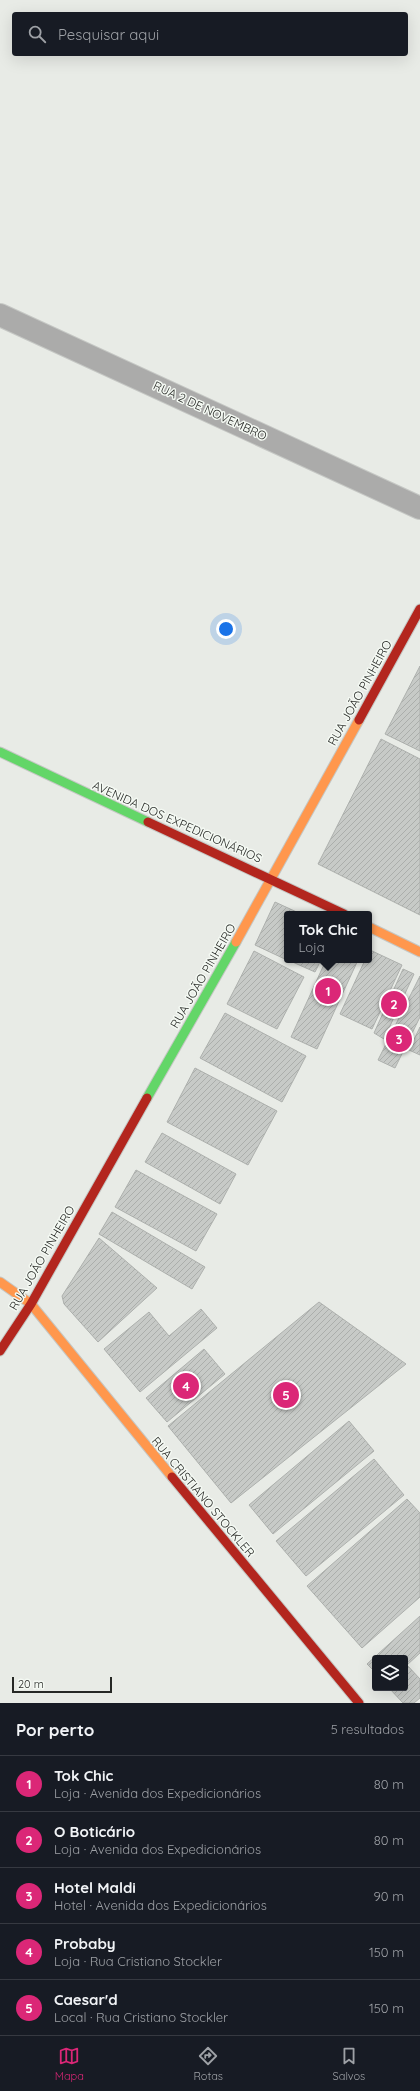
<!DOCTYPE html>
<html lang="pt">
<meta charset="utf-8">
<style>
body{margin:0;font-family:Quicksand,sans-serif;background:#242831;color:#f1f3f6}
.controls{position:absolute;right:12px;bottom:12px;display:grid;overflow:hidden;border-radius:4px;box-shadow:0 4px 16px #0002}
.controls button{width:36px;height:36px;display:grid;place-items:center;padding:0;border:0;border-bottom:1px solid #363941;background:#171b24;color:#f1f3f6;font:20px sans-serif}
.scale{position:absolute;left:12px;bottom:10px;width:100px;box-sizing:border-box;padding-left:4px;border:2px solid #262825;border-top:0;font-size:11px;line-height:14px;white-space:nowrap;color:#262825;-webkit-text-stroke:3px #f4f9f3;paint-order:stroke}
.you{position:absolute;left:226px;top:629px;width:14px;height:14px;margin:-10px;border:3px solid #fff;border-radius:50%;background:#1a73e8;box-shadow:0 0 0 6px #1a73e833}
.badge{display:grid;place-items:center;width:26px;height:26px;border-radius:50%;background:#db2777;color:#fff;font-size:13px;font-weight:700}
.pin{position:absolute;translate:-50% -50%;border:2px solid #fff;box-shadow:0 1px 4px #0006}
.popup{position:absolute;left:284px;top:911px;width:88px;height:52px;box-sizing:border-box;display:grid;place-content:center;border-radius:4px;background:#171b24;filter:drop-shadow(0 1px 3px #0005);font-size:13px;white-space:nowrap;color:#9ea1a6}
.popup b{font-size:15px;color:#f1f3f6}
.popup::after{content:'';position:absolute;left:50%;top:100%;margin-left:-8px;border:8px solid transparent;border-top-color:#171b24}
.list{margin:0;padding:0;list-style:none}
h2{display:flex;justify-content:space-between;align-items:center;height:52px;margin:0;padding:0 16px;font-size:17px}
h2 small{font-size:13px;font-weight:400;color:#9ea1a6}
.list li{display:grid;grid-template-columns:26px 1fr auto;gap:12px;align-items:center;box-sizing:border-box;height:56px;padding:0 16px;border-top:1px solid #363941}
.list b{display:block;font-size:15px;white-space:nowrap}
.list p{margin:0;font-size:13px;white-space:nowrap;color:#9ea1a6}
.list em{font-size:13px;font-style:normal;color:#9ea1a6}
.icon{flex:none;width:22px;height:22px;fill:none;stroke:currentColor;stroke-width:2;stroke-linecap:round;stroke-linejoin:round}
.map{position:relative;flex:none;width:420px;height:1703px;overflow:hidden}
.search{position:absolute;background:#171b24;box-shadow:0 4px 16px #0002;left:12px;right:12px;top:12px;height:44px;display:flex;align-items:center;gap:10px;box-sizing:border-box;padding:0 14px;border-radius:4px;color:#9ea1a6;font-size:15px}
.sheet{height:332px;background:#171b24}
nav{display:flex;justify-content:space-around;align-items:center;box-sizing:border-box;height:56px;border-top:1px solid #363941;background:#171b24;font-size:11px;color:#9ea1a6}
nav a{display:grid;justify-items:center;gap:2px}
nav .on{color:#db2777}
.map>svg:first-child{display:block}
</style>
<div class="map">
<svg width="420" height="1703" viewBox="0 0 420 1703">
<defs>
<pattern id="building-hatch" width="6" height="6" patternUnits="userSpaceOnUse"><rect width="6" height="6" fill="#c7cac7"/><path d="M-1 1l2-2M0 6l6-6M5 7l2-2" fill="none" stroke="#abaeab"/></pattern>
</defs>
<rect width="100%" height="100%" fill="#e8ebe6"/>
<g fill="url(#building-hatch)" stroke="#adb0ad">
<polygon points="420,666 420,751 385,734"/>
<polygon points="381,739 420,759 420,915 318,864"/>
<polygon points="275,902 301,914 287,914 287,960 255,945"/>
<polygon points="370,950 402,965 372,1029 340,1014 365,960 369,960"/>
<polygon points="254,951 304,977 277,1029 227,1004"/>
<polygon points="288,960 321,960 315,972"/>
<polygon points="326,960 358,960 317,1049 291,1037"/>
<polygon points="403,969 414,974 384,1039 374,1033"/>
<polygon points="420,976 420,1017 395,1068 378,1060"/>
<polygon points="225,1013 306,1056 282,1102 200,1058"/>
<polygon points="420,1027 420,1055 409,1050"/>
<polygon points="195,1068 277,1111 248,1165 167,1122"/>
<polygon points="162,1133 236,1174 220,1204 145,1162"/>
<polygon points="136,1170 217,1214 196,1251 115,1207"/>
<polygon points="112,1212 205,1267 192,1289 99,1234"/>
<polygon points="99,1238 157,1288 98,1342 64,1304 62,1296"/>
<polygon points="319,1302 406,1364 231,1503 168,1426"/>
<polygon points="201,1309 217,1328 140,1392 104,1349 149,1312 169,1336"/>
<polygon points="204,1349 225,1374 167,1422 146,1398"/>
<polygon points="349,1421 374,1451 273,1534 249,1505"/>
<polygon points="374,1459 404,1495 306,1576 276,1541"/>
<polygon points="407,1499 420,1513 420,1597 362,1648 307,1586"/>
<polygon points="420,1616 420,1653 407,1665 420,1679 420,1698 414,1703 403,1703 389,1688 405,1688 405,1658 375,1658 375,1672 367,1664"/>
</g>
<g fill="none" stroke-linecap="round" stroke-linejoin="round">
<g stroke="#c5c7c4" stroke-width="24">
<polyline id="street" points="0,315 420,508"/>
</g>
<g stroke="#c5c7c4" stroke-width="11">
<g id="fast">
<polyline points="0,752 148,822"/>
<polyline points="147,1098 236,942"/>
</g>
</g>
<g stroke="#c5c7c4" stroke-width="11">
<g id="slow">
<polyline points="369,927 420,952"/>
<polyline points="236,942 359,720"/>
<polyline points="0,1282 31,1304 172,1477"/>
</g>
</g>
<g stroke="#c5c7c4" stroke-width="11">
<g id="jam">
<polyline points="359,720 420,609"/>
<polyline points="148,822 344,914"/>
<polyline points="0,1351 31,1304 147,1098"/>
<polyline points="172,1477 359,1703"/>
</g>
</g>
<use href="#street" stroke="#ababaa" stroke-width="22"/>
<use href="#fast" stroke="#63d668" stroke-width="9"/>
<use href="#slow" stroke="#ff974d" stroke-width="9"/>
<use href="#jam" stroke="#b3261e" stroke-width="9"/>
</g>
<g text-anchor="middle" stroke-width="3" stroke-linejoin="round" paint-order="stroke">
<g font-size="12" fill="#262825" stroke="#f4f9f3">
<text transform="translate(210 411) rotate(25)" y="4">RUA 2 DE NOVEMBRO</text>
<text transform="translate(360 693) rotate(-61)" y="4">RUA JOÃO PINHEIRO</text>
<text transform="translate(177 822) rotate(24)" y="4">AVENIDA DOS EXPEDICIONÁRIOS</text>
<text transform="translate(203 976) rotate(-60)" y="4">RUA JOÃO PINHEIRO</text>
<text transform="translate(42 1258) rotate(-60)" y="4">RUA JOÃO PINHEIRO</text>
<text transform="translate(203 1497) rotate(50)" y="4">RUA CRISTIANO STOCKLER</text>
</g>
</g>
</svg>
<div class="controls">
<button><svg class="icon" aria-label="layers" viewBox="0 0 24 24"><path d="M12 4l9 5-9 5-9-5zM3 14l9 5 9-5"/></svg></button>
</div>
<div class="scale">20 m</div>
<div class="you"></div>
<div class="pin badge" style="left:328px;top:991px">1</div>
<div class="popup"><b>Tok Chic</b>Loja</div>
<div class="pin badge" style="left:394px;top:1004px">2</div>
<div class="pin badge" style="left:399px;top:1039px">3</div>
<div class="pin badge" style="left:186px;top:1386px">4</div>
<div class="pin badge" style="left:286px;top:1395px">5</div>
<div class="search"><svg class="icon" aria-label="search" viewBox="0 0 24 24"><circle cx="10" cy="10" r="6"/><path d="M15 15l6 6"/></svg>Pesquisar aqui</div>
</div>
<section class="sheet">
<h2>Por perto<small>5 resultados</small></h2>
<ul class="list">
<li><span class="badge">1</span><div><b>Tok Chic</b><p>Loja · Avenida dos Expedicionários</p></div><em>80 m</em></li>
<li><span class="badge">2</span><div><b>O Boticário</b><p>Loja · Avenida dos Expedicionários</p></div><em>80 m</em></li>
<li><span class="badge">3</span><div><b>Hotel Maldi</b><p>Hotel · Avenida dos Expedicionários</p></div><em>90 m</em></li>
<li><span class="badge">4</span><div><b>Probaby</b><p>Loja · Rua Cristiano Stockler</p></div><em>150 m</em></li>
<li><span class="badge">5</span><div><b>Caesar'd</b><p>Local · Rua Cristiano Stockler</p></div><em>150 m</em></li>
</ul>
</section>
<nav>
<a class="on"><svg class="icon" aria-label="map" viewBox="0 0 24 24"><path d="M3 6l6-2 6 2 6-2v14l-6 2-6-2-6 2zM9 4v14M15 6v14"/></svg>Mapa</a>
<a><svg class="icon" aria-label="directions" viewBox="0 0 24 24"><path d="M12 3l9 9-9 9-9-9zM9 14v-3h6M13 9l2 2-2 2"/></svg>Rotas</a>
<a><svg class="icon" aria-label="saved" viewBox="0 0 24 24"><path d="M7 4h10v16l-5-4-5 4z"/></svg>Salvos</a>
</nav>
